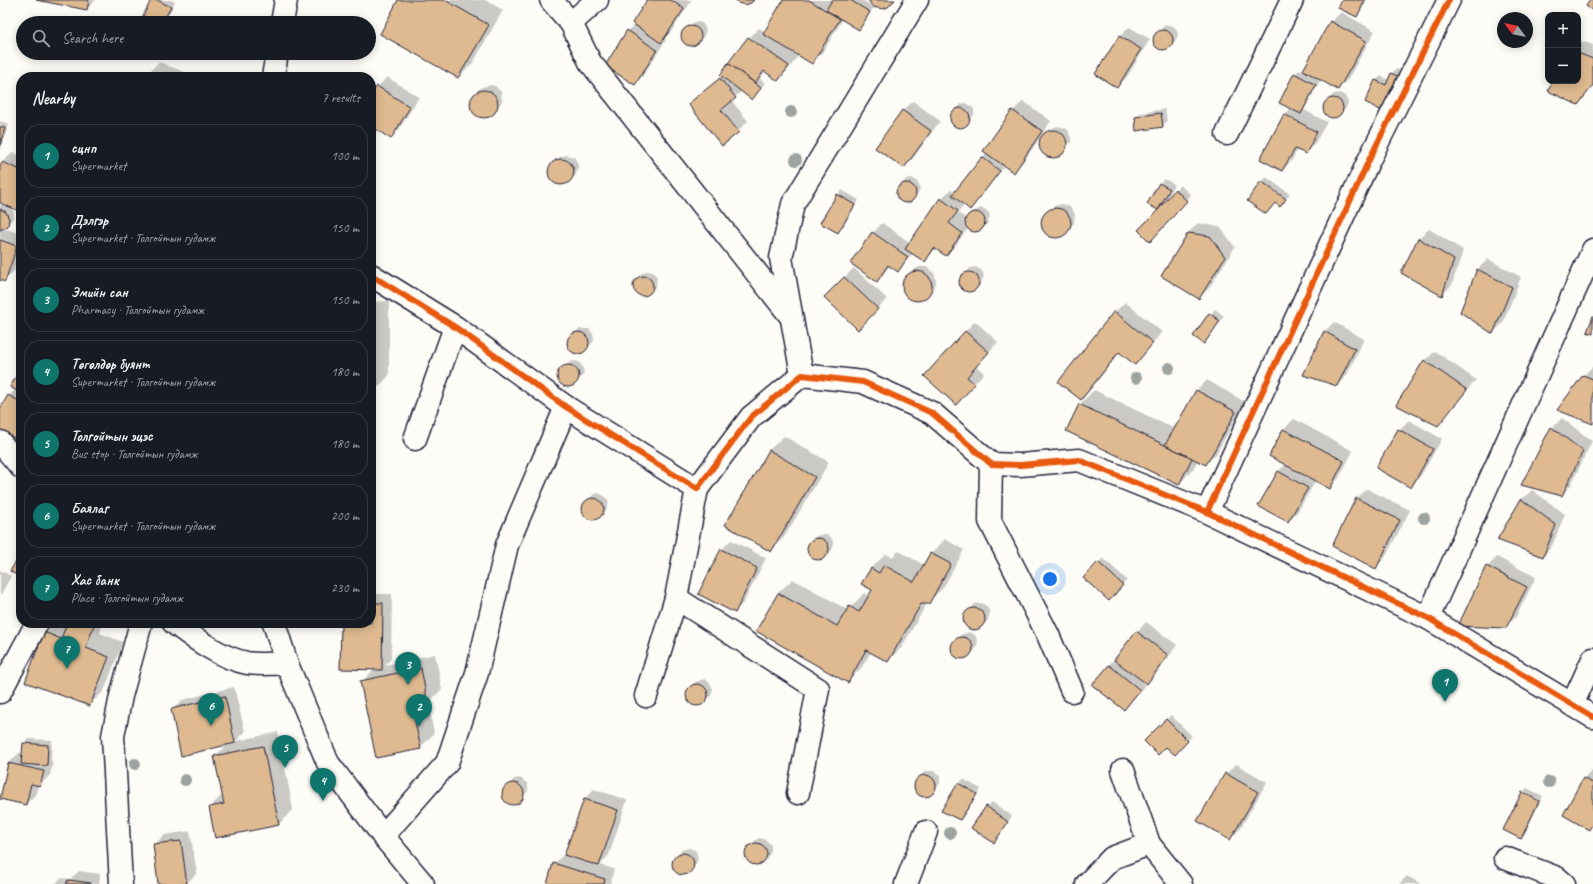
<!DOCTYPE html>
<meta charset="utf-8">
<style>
body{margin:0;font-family:Caveat,sans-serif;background:#20242c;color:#f1f3f6}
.controls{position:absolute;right:12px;top:12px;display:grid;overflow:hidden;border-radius:8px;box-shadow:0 2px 10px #0003}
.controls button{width:36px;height:36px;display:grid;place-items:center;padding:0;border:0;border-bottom:1px solid #363941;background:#171b24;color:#f1f3f6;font:20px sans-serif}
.compass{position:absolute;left:1497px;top:12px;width:36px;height:36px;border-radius:50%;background:#171b24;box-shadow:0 2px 10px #0003;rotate:302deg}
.you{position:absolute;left:1050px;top:579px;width:14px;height:14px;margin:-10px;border:3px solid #fff;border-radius:50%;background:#1a73e8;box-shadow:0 0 0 6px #1a73e833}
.badge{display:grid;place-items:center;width:26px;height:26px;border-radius:50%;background:#0f766e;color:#fff;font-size:13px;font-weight:700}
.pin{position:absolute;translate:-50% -33px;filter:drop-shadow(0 1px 2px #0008)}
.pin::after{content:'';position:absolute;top:21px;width:14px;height:12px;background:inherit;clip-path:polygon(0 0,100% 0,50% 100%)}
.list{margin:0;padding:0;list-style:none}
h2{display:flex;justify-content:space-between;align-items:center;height:52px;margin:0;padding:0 16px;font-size:17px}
h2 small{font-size:13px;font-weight:400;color:#9ea1a6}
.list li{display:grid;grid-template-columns:26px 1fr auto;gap:12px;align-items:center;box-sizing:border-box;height:64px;margin:0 8px 8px;padding:0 8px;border:1px solid #363941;border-radius:16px}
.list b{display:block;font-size:15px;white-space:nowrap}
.list p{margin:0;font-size:13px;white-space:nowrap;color:#9ea1a6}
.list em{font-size:13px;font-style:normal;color:#9ea1a6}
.icon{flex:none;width:22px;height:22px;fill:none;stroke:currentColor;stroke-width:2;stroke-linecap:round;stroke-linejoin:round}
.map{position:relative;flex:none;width:1593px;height:884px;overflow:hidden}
.search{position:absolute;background:#171b24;box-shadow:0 2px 10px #0003;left:16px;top:16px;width:360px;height:44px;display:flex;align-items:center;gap:10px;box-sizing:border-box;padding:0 14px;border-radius:22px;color:#9ea1a6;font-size:15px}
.panel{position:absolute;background:#171b24;box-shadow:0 2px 10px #0003;left:16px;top:72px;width:360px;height:556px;border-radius:16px}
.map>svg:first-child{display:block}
</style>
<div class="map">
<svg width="1593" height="884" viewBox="0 0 1593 884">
<rect width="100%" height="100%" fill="#fdfcf7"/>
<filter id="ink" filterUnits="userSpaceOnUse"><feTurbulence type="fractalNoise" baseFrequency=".025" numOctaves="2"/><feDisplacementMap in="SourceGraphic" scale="8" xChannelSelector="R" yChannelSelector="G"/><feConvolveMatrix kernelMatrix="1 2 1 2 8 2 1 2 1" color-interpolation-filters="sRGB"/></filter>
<g filter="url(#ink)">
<g fill="#0003">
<polygon points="41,0 96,0 87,9"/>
<polygon points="153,0 171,0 175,2 164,23 146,23"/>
<polygon points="400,0 485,0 503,10 473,63 458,77"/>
<polygon points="648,0 692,0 671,32 664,38 666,40 644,74 635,84 628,31 635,24"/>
<polygon points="784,0 862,0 874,7 863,24 859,29 843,19 822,53 812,63 799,55 788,70 778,80 766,71 759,78 765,83 756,94 742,91 731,100 748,121 738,131 690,104 722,76 721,75 749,38 759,28 765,32"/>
<polygon points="1343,0 1367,0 1361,11 1357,16"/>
<polygon points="1341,12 1375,31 1348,79 1338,89 1321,79 1304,110 1327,122 1315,143 1305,153 1298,149 1292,160 1282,170 1285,114 1291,108 1295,74 1300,69 1303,71 1331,22"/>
<polygon points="698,21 703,24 706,30 704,36 694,45 685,43 682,38 684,30 692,23"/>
<polygon points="1170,25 1176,28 1178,34 1176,40 1171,45 1163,49 1157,47 1154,42 1157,33 1164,26"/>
<polygon points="1129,27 1150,39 1127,77 1117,87 1097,74 1120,36"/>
<polygon points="1578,40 1593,45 1593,87 1578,104 1554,81 1578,81"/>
<polygon points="159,62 197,77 144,77"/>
<polygon points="1397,69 1403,72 1393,94 1366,102 1376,80 1381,76 1389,80 1392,73"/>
<polygon points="120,72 130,77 115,77"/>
<polygon points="387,77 419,97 400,128 391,137 371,125 371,97 378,87"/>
<polygon points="491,85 495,86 501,92 502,101 492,114 484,118 480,117 473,112 470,103 473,96 478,90 482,87"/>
<polygon points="1340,93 1345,96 1348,102 1346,108 1341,113 1333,117 1327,115 1324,110 1324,104 1334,94"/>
<polygon points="913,101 940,121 914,157 904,167 903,111"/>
<polygon points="1023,101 1051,121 1024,161 1014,171 1005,165 980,198 970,208 965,204 958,213 967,219 973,212 981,208 986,210 990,215 987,224 982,229 976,232 970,230 968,228 956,245 946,255 936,248 925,261 913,253 898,271 890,266 877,280 873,233 882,223 911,243 941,199 951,189 955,193 987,153 1013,111"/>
<polygon points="967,103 974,109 974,115 963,126 957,126 952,123 951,117 961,104"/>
<polygon points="1165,109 1167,121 1162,126 1136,118 1140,113"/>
<polygon points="0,121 9,124 2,147 0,149"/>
<polygon points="1057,126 1065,128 1068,130 1071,138 1071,142 1061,154 1053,157 1045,154 1041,147 1042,137 1049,130"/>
<polygon points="13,152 21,156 21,208 19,210 0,201 0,169 3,162"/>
<polygon points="566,155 574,157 576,160 579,168 575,176 563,185 552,181 548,170 558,158"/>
<polygon points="1266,177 1290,194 1280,206 1275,202 1266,213 1262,182"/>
<polygon points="912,178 918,182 920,187 918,193 908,202 902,202 898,198 896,192 906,179"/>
<polygon points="1164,179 1174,184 1165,203 1180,185 1191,195 1155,235 1159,210 1148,204 1160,184"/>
<polygon points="842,190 859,200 842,228 838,232 838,195"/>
<polygon points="1062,204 1070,207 1075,214 1074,223 1062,236 1053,237 1045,231 1042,222 1043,218 1054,206"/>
<polygon points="1,205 8,205 13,210 14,217 4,228 21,234 21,251 14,271 4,281 1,280 0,282 0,206"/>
<polygon points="1198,223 1220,227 1235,247 1209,288 1199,298 1188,233"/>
<polygon points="1429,229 1463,250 1452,285 1442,295 1402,273 1419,238"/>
<polygon points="1488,259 1521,277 1503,323 1493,333 1461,311 1478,269"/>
<polygon points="919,267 927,267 934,273 936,281 935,286 923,298 914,299 905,294 903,290 904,280 912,271"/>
<polygon points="976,267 982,271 984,276 980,285 975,290 966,291 961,287 960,281 970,268"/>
<polygon points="854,268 887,299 867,319 825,297"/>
<polygon points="647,271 653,272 657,277 656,286 651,291 643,295 637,293 634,288 634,282 641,274"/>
<polygon points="389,301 389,376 375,390 371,390 371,302"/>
<polygon points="1125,302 1162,332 1135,364 1120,352 1091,389 1081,399 1115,312"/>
<polygon points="1215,309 1224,316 1204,343 1194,336"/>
<polygon points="975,321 998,342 976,366 984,373 956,404 925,376"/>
<polygon points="1334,322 1364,339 1347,375 1337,385 1324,332"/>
<polygon points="579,329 589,329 593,334 594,341 584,352 577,354 571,351 569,348 568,341"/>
<polygon points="1435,351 1476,380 1438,424 1425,361"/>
<polygon points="573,361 579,362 583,367 584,374 574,385 564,386 559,381 558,374 570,362"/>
<polygon points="1593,366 1593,423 1559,409 1584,375"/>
<polygon points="21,370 21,433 16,438 0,429 0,411 9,396 16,389"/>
<polygon points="1207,380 1245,402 1216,454 1206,464 1198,460 1193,469 1179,484 1068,430 1080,404 1094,390 1175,429 1197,390"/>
<polygon points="1562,418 1592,441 1571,485 1561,495 1552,428"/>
<polygon points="1294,419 1353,451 1339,478 1330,487 1316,480 1298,511 1288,521 1278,472 1286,464 1270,455 1284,429"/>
<polygon points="1409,420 1442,439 1420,477 1410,486 1399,430"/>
<polygon points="784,436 829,462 785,536 771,551 769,450"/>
<polygon points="1367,489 1410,510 1385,558 1375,568 1333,546 1357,498"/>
<polygon points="1532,490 1565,514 1552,546 1543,556 1498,540 1522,499"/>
<polygon points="597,493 603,495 608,500 609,503 606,510 596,519 588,519 584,514 584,504 594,494"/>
<polygon points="825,534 831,537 834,544 832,550 824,558 817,560 811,557 808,551 811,541 816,536"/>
<polygon points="945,539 964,550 943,588 927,603 902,647 888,661 871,652 862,667 848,682 778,593 793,579 848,610 864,593 870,596 873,589 871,568 886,554 892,557 899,551 924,565 931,554"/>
<polygon points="731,540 766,558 744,602 734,612 721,550"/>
<polygon points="1497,557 1536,577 1516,617 1505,627 1487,567"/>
<polygon points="1103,558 1127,580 1113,595 1085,578"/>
<polygon points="0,570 11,576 0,596"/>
<polygon points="371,594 392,594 391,659 385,665 435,654 442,689 428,703 434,733 420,748 362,682 374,669 342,623 371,623"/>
<polygon points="982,603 987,607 990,613 988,620 980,628 970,628 965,624 965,614 975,604"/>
<polygon points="1146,622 1177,645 1157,673 1124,708 1109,665"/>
<polygon points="55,623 103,623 100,633 123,642 104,691 89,705 45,633"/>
<polygon points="969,632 975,635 978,642 976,649 968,656 961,658 955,655 952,649 955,640 960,635"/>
<polygon points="705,679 710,683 713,689 711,696 703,703 696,705 690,702 687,693 690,687 695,682"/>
<polygon points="234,687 245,732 236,741 278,732 293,809 279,824 216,837 210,807 223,794 215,756 229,743 172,710 182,700"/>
<polygon points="1171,715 1192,736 1175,754 1166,745 1146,741"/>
<polygon points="28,739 52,740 51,761 53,762 50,775 40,785 38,785 36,794 26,804 0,798 9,763 19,753 23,754 24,744"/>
<polygon points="1236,764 1267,782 1240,829 1230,839 1226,774"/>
<polygon points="1593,769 1593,824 1589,828 1564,815 1584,778"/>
<polygon points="926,771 935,771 940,776 940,783 936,789 928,796 920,795 915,790 914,787 916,780"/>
<polygon points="520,778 528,784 528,791 519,802 512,804 506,801 504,798 503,792 514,779"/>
<polygon points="963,779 981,789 965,814 960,819 959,784"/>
<polygon points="1527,788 1543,796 1525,833 1521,838 1522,793"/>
<polygon points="594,789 627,800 609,855 600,865 614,869 610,884 548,884 554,864 564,854 565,855 584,799"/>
<polygon points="992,802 1012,816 994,842 987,807"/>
<polygon points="190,831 197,873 187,883 159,884 154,845 164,835"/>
<polygon points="760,838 766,840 771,845 771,852 762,863 759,865 751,864 747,859 747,849 757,839"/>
<polygon points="690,848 696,851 698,858 696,864 688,872 682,874 675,871 672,865 676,855 681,850"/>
<polygon points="79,871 100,874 99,884 55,884 61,878 70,879"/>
<polygon points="1407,876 1421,884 1399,884"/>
</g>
<g fill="#dfba90" stroke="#22223b">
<polygon points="36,0 89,0 87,10"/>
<polygon points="151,0 157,0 171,7 162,23 143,23 140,22"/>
<polygon points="398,0 445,0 489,25 458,78 380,34"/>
<polygon points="647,0 671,0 684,9 661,43 632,23"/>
<polygon points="736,0 754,0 751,3 745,5 738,3"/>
<polygon points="783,0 809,0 840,19 812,64 763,34"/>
<polygon points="832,0 850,0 870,12 859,30 826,10"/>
<polygon points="868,0 895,0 888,7 883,9 873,7"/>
<polygon points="1342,0 1365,0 1357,17 1338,8"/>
<polygon points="1590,0 1593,0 1593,11 1586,6"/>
<polygon points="1330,21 1366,41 1338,90 1303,70"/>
<circle cx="691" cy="36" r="10"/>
<circle cx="1163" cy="40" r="10"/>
<polygon points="627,30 657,50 635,85 605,66"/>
<polygon points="1119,36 1141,49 1117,88 1095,74"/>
<polygon points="748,37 789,66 778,81 764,71 755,83 728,63"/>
<polygon points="1578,53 1593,59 1593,85 1578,105 1548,91 1553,81 1578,81"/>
<polygon points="728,63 761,88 752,100 720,75"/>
<polygon points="1294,73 1316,85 1301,114 1279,103"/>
<polygon points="1391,73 1399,77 1389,99 1380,110 1365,102 1375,80 1386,85"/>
<polygon points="720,78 736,98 721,110 739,132 722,146 688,104"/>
<polygon points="377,86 410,107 391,139 371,126 371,95"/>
<circle cx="484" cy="104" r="14"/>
<circle cx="1333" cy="108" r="10"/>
<circle cx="960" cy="118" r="10"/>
<polygon points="902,110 931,131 904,168 875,148"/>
<polygon points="1012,110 1042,131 1014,173 983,151"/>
<polygon points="1161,113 1163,127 1136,131 1135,117"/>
<polygon points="1284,114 1317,132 1306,154 1295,149 1282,171 1260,159"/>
<polygon points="0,127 5,128 0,145"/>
<circle cx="1053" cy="144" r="14"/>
<polygon points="982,157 1000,171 970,210 952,195"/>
<circle cx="561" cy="172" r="13"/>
<polygon points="2,162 21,170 21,207 19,211 0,203 0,167"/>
<polygon points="1261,181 1286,199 1280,207 1275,203 1266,214 1247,201"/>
<circle cx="906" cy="193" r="10"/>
<polygon points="1159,183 1170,189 1158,210 1147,204"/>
<polygon points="1175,189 1187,201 1150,242 1138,230 1158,210"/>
<polygon points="837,194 855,205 838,233 820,223"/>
<polygon points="940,198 958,211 949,223 962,233 946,256 934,248 925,262 905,249"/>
<circle cx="1056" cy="223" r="15"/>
<polygon points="0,209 6,212 9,219 8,226 0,230"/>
<circle cx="975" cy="222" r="10"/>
<polygon points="872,232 908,257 898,272 888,265 877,282 850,263"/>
<polygon points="1188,233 1210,236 1225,257 1199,299 1161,276"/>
<polygon points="1418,238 1454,260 1442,296 1401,273"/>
<polygon points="0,240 17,246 5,282 0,280"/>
<polygon points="1477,269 1512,287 1493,334 1460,312"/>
<circle cx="917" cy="286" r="15"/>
<circle cx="969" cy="282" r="10"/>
<circle cx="643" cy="286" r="10"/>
<polygon points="844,277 878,309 858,330 824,297"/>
<polygon points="1114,311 1153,343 1135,365 1119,352 1081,400 1058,382"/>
<polygon points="1209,313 1220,321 1204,344 1193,336"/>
<rect x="371" y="315" width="4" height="76"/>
<polygon points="1593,316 1593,334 1587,332"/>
<polygon points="965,331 989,352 967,377 975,384 956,405 924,376"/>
<polygon points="1324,331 1355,349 1337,386 1303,375"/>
<circle cx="578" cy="343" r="11"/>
<polygon points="1424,360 1467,390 1438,426 1396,405"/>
<circle cx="568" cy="376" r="11"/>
<polygon points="21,368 21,393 10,387"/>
<polygon points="1583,375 1593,379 1593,424 1557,410"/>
<polygon points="1196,390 1236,412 1206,465 1165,445"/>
<polygon points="8,395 21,402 21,430 16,439 0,430 0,409"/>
<polygon points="1079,404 1192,458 1179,485 1066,431"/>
<polygon points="1551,427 1583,451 1562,496 1521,485"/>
<polygon points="1283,429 1344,461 1330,489 1269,456"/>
<polygon points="1398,429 1433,449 1411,488 1376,468"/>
<polygon points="769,450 815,477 771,552 725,525"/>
<polygon points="1278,471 1308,488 1288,522 1258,506"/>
<circle cx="593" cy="509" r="11"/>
<polygon points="1356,498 1400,520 1376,569 1332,546"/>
<polygon points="1521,499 1556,525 1543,557 1497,540"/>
<circle cx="818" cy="549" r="11"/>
<polygon points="721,549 757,568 735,613 698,594"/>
<polygon points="930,553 951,564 929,604 921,604 888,662 866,650 848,683 756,631 778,593 837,626 849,606 859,612 872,590 861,584 871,568 879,573 884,565 914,582"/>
<polygon points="21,554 21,578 10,571"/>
<polygon points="1098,562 1123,585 1109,601 1083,578"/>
<polygon points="1486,566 1527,587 1506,628 1458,626"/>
<polygon points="371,603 383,603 382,670 340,669 341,623 371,623"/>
<circle cx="974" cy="619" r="11"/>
<polygon points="67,623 90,623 94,625 86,648 109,657 90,706 25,682 44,632 61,639"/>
<polygon points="1136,631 1168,655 1147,684 1114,660"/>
<circle cx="962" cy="648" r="11"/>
<polygon points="1109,665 1140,690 1124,710 1092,685"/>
<polygon points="421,668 428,705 412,708 421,749 376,758 360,681"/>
<circle cx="697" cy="695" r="11"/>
<polygon points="225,696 235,743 181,756 171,709"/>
<polygon points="1166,719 1188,741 1175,755 1166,747 1158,755 1144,741"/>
<polygon points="23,743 48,745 47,766 21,764"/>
<polygon points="263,746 279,825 215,838 209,807 224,804 214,756"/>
<polygon points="8,763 44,771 40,786 31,784 26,805 0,799"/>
<polygon points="1225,773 1258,792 1230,840 1197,821"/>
<circle cx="925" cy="786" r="11"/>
<polygon points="1583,778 1593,783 1593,823 1589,830 1563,815"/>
<circle cx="513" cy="794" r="11"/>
<polygon points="958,783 977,794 960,820 941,811"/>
<polygon points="1522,792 1539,801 1521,839 1503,830"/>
<polygon points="584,799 618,810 599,866 564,855"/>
<polygon points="986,806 1008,822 994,843 971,828"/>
<polygon points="181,841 187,884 158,884 153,844"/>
<circle cx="756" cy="854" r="11"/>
<circle cx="683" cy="864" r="11"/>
<polygon points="553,863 605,879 604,884 547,884"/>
<polygon points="68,880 91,883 91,884 66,884"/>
</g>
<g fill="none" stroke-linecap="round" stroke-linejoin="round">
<g stroke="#22223b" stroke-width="25">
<g id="minor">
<polyline points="551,0 571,23 590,62 789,314"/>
<polyline points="571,23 597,0"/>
<polyline points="1227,134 1292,0"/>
<polyline points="371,275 455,327 566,407 697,489 751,417 802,375 863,382 932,413 991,464 1020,465 1079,460 1207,512 1428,618 1593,717"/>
<polyline points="802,375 781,258 793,204 917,0"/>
<polyline points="415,439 455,327"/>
<polyline points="0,442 21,467"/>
<polyline points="991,464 990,521 1048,635 1072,691"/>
<polyline points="697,489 676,598 818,689 798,793"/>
<polyline points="1207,512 1369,160 1449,0"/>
<polyline points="1428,618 1593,250"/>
<path d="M174 623C195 639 221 658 247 663 260 665 275 663 287 664"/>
<polyline points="0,692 37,623"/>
<polyline points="646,696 676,598"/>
<polyline points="1572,705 1593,659"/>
<polyline points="1123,770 1149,844 1181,884"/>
<polyline points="383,836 447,763 477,673 507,545 566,407"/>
<polyline points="1505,858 1557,878 1564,884"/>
<polyline points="121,884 113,736 121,696 141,623"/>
<polyline points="906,884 926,832"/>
<polyline points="1087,884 1112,858 1149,844"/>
</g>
</g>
<g stroke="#22223b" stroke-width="25">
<g id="secondary">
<polyline points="282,23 286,0"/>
<polyline points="273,77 277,53"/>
<polyline points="274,623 287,664 328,763 383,836 423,884"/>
</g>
</g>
<use href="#minor" stroke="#fdfcf7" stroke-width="22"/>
<use href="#secondary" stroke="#fdfcf7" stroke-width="22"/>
<g stroke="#fdfcf7" stroke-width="8">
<g id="cycleway">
<polyline points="371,275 455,327 566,407 697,489 751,417 802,375 863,382 932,413 991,464 1020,465 1079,460 1207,512 1428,618 1593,717"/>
<polyline points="1207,512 1369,160 1449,0"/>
</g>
</g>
<use href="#cycleway" stroke="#e8590c" stroke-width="6"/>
</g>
<g fill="#9da3a0">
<circle cx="791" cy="112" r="6"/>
<circle cx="796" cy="160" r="6"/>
<circle cx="1169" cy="368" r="6"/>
<circle cx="1136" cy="378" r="6"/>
<circle cx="1424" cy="518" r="6"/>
<circle cx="135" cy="764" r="6"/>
<circle cx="185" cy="780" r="6"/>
<circle cx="1549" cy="782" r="6"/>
<circle cx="950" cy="833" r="6"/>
</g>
</g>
</svg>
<div class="controls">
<button>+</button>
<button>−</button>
</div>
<svg class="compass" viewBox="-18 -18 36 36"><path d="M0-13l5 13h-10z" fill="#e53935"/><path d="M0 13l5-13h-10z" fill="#9ea1a6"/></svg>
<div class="you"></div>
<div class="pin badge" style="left:1445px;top:702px">1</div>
<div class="pin badge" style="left:419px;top:727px">2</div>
<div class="pin badge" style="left:408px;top:685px">3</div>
<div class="pin badge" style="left:323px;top:801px">4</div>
<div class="pin badge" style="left:285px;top:768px">5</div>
<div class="pin badge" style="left:211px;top:726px">6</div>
<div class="pin badge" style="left:67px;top:669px">7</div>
<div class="search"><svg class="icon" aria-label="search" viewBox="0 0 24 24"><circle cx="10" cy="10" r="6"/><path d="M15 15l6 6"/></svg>Search here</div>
<section class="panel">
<h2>Nearby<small>7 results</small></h2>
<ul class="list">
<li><span class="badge">1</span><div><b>сцнп</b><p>Supermarket</p></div><em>100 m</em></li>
<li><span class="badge">2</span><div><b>Дэлгэр</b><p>Supermarket · Толгойтын гудамж</p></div><em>150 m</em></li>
<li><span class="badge">3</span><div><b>Эмийн сан</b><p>Pharmacy · Толгойтын гудамж</p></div><em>150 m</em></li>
<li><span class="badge">4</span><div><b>Төгөлдөр буянт</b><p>Supermarket · Толгойтын гудамж</p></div><em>180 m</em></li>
<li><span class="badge">5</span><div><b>Толгойтын эцэс</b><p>Bus stop · Толгойтын гудамж</p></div><em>180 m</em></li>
<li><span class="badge">6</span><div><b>Баялаг</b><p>Supermarket · Толгойтын гудамж</p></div><em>200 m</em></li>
<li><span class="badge">7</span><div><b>Хас банк</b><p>Place · Толгойтын гудамж</p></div><em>230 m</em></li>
</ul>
</section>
</div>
